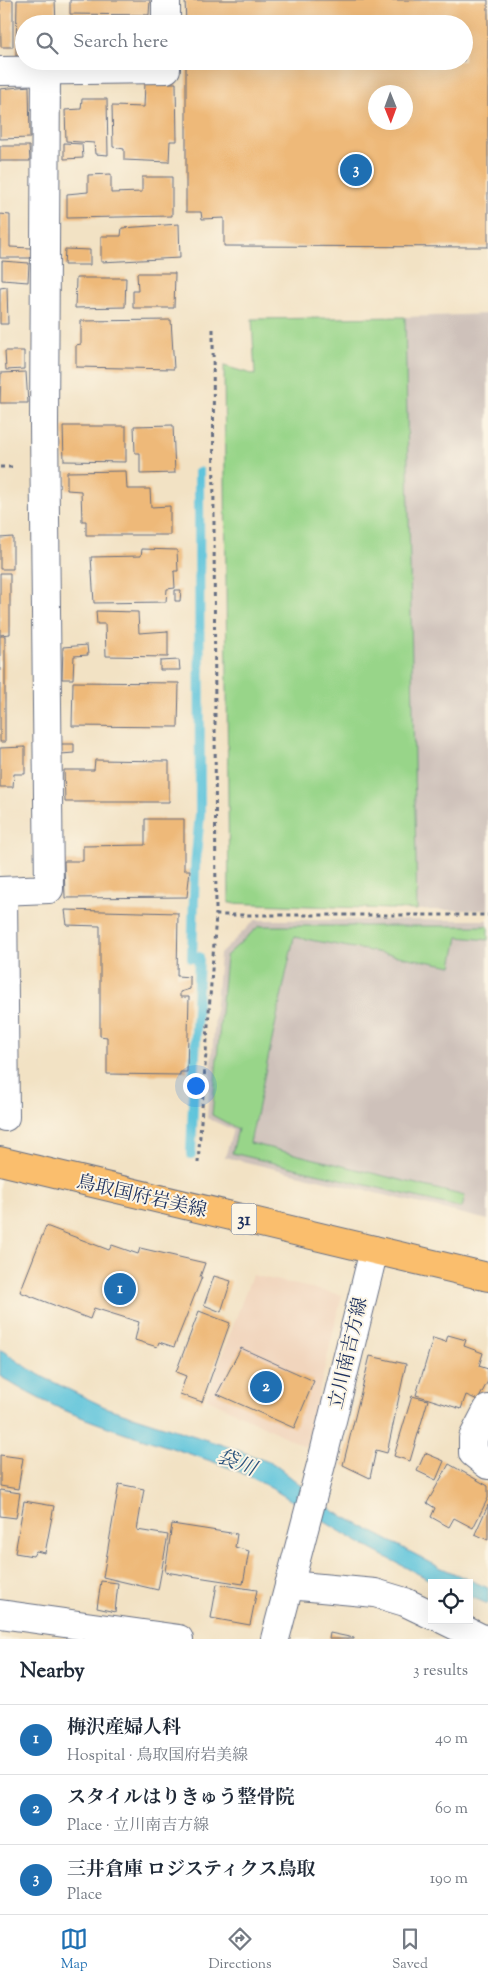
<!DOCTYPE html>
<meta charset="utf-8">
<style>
body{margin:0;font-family:"Sorts Mill Goudy","Noto Serif JP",serif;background:#f2f2f3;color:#1f2937}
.controls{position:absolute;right:15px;bottom:15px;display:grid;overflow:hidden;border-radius:0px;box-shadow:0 5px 20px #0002}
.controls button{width:45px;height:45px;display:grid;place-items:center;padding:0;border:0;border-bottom:1px solid #e0e1e3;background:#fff;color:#1f2937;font:25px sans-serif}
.compass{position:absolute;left:368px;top:85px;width:45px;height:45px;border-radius:50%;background:#fff;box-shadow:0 5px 20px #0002;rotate:179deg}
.you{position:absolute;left:195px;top:1085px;width:18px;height:18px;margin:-12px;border:4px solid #fff;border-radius:50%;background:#1a73e8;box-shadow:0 0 0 8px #1a73e833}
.badge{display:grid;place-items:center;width:32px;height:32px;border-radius:50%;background:#1f6fb2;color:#fff;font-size:16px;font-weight:700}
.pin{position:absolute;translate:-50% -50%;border:2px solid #fff;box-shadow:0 1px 5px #0006}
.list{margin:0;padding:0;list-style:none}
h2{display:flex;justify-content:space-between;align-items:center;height:65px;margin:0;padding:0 20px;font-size:21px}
h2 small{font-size:16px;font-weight:400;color:#747a83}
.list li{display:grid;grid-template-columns:32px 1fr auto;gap:15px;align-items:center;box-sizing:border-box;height:70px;padding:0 20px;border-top:1px solid #e0e1e3}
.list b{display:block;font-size:19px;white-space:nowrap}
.list p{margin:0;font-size:16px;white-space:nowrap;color:#747a83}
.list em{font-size:16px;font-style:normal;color:#747a83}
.icon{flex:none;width:28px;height:28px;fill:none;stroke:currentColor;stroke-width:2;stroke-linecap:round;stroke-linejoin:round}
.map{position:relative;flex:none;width:488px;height:1639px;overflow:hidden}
.search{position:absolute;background:#fff;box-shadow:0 5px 20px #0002;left:15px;right:15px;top:15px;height:55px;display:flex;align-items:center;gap:12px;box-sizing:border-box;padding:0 18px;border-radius:28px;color:#747a83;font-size:19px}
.sheet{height:275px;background:#fff}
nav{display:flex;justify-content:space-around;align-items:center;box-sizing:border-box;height:70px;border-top:1px solid #e0e1e3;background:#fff;font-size:14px;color:#747a83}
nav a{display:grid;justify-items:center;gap:2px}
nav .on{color:#1f6fb2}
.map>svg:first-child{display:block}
</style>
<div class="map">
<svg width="488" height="1639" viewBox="0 0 488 1639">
<rect width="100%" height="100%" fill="#fcf5e5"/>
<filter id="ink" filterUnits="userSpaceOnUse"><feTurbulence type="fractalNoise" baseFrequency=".02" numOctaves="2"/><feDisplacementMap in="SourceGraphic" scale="10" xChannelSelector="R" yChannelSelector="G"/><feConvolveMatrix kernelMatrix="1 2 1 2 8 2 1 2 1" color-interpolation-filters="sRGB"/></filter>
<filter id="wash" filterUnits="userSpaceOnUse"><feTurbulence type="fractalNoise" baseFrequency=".0096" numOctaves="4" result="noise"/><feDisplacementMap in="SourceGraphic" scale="20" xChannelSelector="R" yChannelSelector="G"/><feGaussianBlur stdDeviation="1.12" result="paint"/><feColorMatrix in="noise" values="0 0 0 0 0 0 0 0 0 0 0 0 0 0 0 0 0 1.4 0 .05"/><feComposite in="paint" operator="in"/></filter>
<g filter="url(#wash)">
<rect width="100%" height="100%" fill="#f2e2c4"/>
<polygon fill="#f1d5bd" points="252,1275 342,1295 306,1447 206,1398"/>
<g fill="#cec1ba">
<polygon points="488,314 488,910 417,910 405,317"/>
<polygon points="255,920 488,920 488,1220 225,1157 233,1130 207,1118 220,954"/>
</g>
<g fill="#98d589" stroke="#5a8274">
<polygon points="405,317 417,910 229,903 224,366 255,375 252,319"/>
<polygon points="259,926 488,926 488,940 458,937 452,966 294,937 250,1143 465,1196 462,1208 232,1153 238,1129 212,1115 226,956"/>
</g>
<path fill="#5ec4db" stroke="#3c7a9c" d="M0 1349 26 1367 45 1378 107 1408 232 1448 274 1464 335 1512 437 1566 488 1588V1604L469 1596V1583H436L426 1578C394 1561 361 1545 330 1525 299 1506 269 1484 235 1470 156 1439 72 1424 0 1376Z"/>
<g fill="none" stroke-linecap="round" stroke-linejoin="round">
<polyline stroke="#5ec4db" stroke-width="10" points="191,1154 199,957 192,958 195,867 200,814 199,472"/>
</g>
<g id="blocks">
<g fill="#eeb979" fill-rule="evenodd">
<polygon points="0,0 13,0 13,47 1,47"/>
<polygon points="17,0 55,0 56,24 24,24 24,56 16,56"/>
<polygon points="70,0 150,0 149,15 70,14"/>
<path d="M185 0H488V247L224 246V218L202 219 201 212H186V61H464V24H186ZM376 92H406V122H376Z"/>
<polygon points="133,18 133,24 62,24 61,19"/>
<polygon points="145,83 176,83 177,141 170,141 169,162 124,160 124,149 113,147 112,106 144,107"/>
<polygon points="29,86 30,138 0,139 0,89"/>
<polygon points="82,99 107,99 108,155 95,154 94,143 66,141 65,110 81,109"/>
<polygon points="64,143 82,144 83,158 64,159"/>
<polygon points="0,146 29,146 30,161 0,161"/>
<polygon points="111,174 111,193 142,192 142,177 172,177 172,216 67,218 67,194 88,192 88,175"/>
<polygon points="0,214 10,215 10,247 31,248 31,258 0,258"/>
<polygon points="179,224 180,258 101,262 101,236 121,236 122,228"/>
<polygon points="65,249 90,250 90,265 64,265"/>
<polygon points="2,261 29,263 28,282 2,280"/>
<polygon points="137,273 175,273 174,308 133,308 133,291 138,291"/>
<polygon points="76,278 126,278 125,307 75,308"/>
<polygon points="7,287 8,324 0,324 0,288"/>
<polygon points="171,320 174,369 76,367 76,345 81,344 81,321"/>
<polygon points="5,351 24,351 24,369 6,370"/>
<polygon points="26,372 28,403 0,403 1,373"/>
<polygon points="173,425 175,473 140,474 140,453 135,453 134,426"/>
<polygon points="63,426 126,426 126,462 64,461"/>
<polygon points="126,471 127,489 150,489 151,507 170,506 170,535 86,535 86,521 82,521 81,491 67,490 67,472"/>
<polygon points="13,537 13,569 0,569 0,538"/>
<polygon points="142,549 177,550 178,571 174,571 175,588 167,589 166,602 94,603 91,557 141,556"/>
<polygon points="0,573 10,573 10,634 0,635"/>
<polygon points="175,590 181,590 180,601 175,601"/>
<polygon points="96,611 138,612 139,633 168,631 168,657 106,656 105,624 97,624"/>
<rect x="0" y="636" width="5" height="106"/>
<polygon points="87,645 88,655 74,656 73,679 62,679 63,647"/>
<polygon points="179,660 180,670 160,670 160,661"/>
<polygon points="73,682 179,683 178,727 72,726"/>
<polygon points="60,744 74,744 74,753 61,754"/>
<polygon points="25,747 25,774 14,774 13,787 0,787 0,748"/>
<polygon points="95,760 169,761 169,802 65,802 64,770 94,770"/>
<polygon points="145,819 184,819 184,870 190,870 187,897 65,898 64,861 83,861 83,846 145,845"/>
<polygon points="65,910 178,913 177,976 190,977 190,989 180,992 180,997 189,997 187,1072 180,1072 180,1075 107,1074 107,1037 100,1036 100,926 67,925"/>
<polygon points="46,1226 109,1250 112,1245 138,1254 140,1248 205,1263 200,1277 202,1277 174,1347 159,1342 157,1347 135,1340 139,1322 94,1308 90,1319 20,1292"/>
<polygon points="214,1276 231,1281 221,1312 204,1305"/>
<polygon points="199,1311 230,1323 202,1402 180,1394 186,1376 176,1372"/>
<polygon points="448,1335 466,1340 464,1346 483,1353 479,1366 488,1369 488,1381 478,1400 466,1395 461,1409 416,1395 433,1338 446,1342"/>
<polygon points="241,1348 314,1381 294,1428 217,1394"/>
<polygon points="370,1356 406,1364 387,1453 376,1450 370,1478 343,1465"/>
<polygon points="412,1396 428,1400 410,1461 394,1456"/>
<polygon points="425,1453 444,1461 436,1480 417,1471"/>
<polygon points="0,1455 23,1458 18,1489 0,1486"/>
<polygon points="449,1464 488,1486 488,1498 473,1528 454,1518 449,1527 431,1517 435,1508 427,1503"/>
<polygon points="119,1484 144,1489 137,1530 168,1535 158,1590 103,1577"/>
<polygon points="0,1490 20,1493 16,1518 0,1516"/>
<polygon points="24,1501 54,1506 45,1553 36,1551 33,1556 15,1553"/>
<polygon points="488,1505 488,1540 475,1534"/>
<polygon points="172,1524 237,1534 235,1547 249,1551 243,1584 165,1572"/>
<polygon points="101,1581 118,1583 115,1612 97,1608"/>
<polygon points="217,1584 257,1590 250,1625 211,1618"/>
<polygon points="330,1633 354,1638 354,1639 329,1639"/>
</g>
</g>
</g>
<g filter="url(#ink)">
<use href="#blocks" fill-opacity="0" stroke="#666e82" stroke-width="1"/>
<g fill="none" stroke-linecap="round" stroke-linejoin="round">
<g stroke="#666e82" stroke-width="30">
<g id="minor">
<polyline points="166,0 166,24"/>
<polyline points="0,71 166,69 166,61"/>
<polyline points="0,891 49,889 44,425 46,71"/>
<polyline points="3,891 5,1117"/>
<polyline points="488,1409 473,1438 473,1453 488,1465"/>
<polyline points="289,1585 375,1593 405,1602 432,1615"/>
<polyline points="0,1614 179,1639"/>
<polyline points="444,1620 483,1639"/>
<polyline points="275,1639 323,1457 374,1250"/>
</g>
</g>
<g stroke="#666e82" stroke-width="30">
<polyline id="major" points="0,1161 488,1277"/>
</g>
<g stroke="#666e82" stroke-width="3" stroke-dasharray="4 4" stroke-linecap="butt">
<polyline points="213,329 216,915"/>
<polyline points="0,467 14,467"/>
<polyline points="198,1163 216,915 488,915"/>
</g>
<use href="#minor" stroke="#fff" stroke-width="28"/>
<use href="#major" stroke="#fabe6d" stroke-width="28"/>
</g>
</g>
<g text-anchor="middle" stroke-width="4" stroke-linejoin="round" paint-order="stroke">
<rect fill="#fcf5e5" stroke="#5e6a86" stroke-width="1" x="231.5" y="1203.5" width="25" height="31" rx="4"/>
<g font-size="18" font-weight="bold" fill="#1b2f5e">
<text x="244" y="1225">31</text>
</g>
<g font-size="19" fill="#1b2f5e" stroke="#fcf5e5">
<text transform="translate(142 1195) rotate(13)" y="7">鳥取国府岩美線</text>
<text transform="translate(347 1353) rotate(-77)" y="7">立川南吉方線</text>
</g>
<g font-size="20" font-style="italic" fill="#2c547d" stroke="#fcf5e5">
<text transform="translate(237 1462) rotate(21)" y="7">袋川</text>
</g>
</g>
</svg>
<div class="controls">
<button><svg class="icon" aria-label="locate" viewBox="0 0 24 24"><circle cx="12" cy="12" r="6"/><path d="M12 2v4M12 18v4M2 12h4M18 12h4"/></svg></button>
</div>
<svg class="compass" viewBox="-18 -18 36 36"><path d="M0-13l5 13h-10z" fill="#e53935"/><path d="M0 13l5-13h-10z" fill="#747a83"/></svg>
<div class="you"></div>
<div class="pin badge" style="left:120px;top:1289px">1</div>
<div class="pin badge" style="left:266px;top:1387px">2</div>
<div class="pin badge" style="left:356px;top:170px">3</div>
<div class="search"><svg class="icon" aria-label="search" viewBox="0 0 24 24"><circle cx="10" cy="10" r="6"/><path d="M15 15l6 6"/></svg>Search here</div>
</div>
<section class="sheet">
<h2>Nearby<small>3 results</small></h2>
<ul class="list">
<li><span class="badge">1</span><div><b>梅沢産婦人科</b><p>Hospital · 鳥取国府岩美線</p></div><em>40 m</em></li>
<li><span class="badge">2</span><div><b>スタイルはりきゅう整骨院</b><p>Place · 立川南吉方線</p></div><em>60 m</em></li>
<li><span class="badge">3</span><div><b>三井倉庫 ロジスティクス鳥取</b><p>Place</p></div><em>190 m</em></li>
</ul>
</section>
<nav>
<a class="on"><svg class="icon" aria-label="map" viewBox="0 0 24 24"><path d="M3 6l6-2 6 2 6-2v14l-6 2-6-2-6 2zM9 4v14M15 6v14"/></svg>Map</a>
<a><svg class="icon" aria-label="directions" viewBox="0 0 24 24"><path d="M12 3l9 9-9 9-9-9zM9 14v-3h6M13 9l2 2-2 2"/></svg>Directions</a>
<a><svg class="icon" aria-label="saved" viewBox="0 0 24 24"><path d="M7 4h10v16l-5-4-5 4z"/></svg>Saved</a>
</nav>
